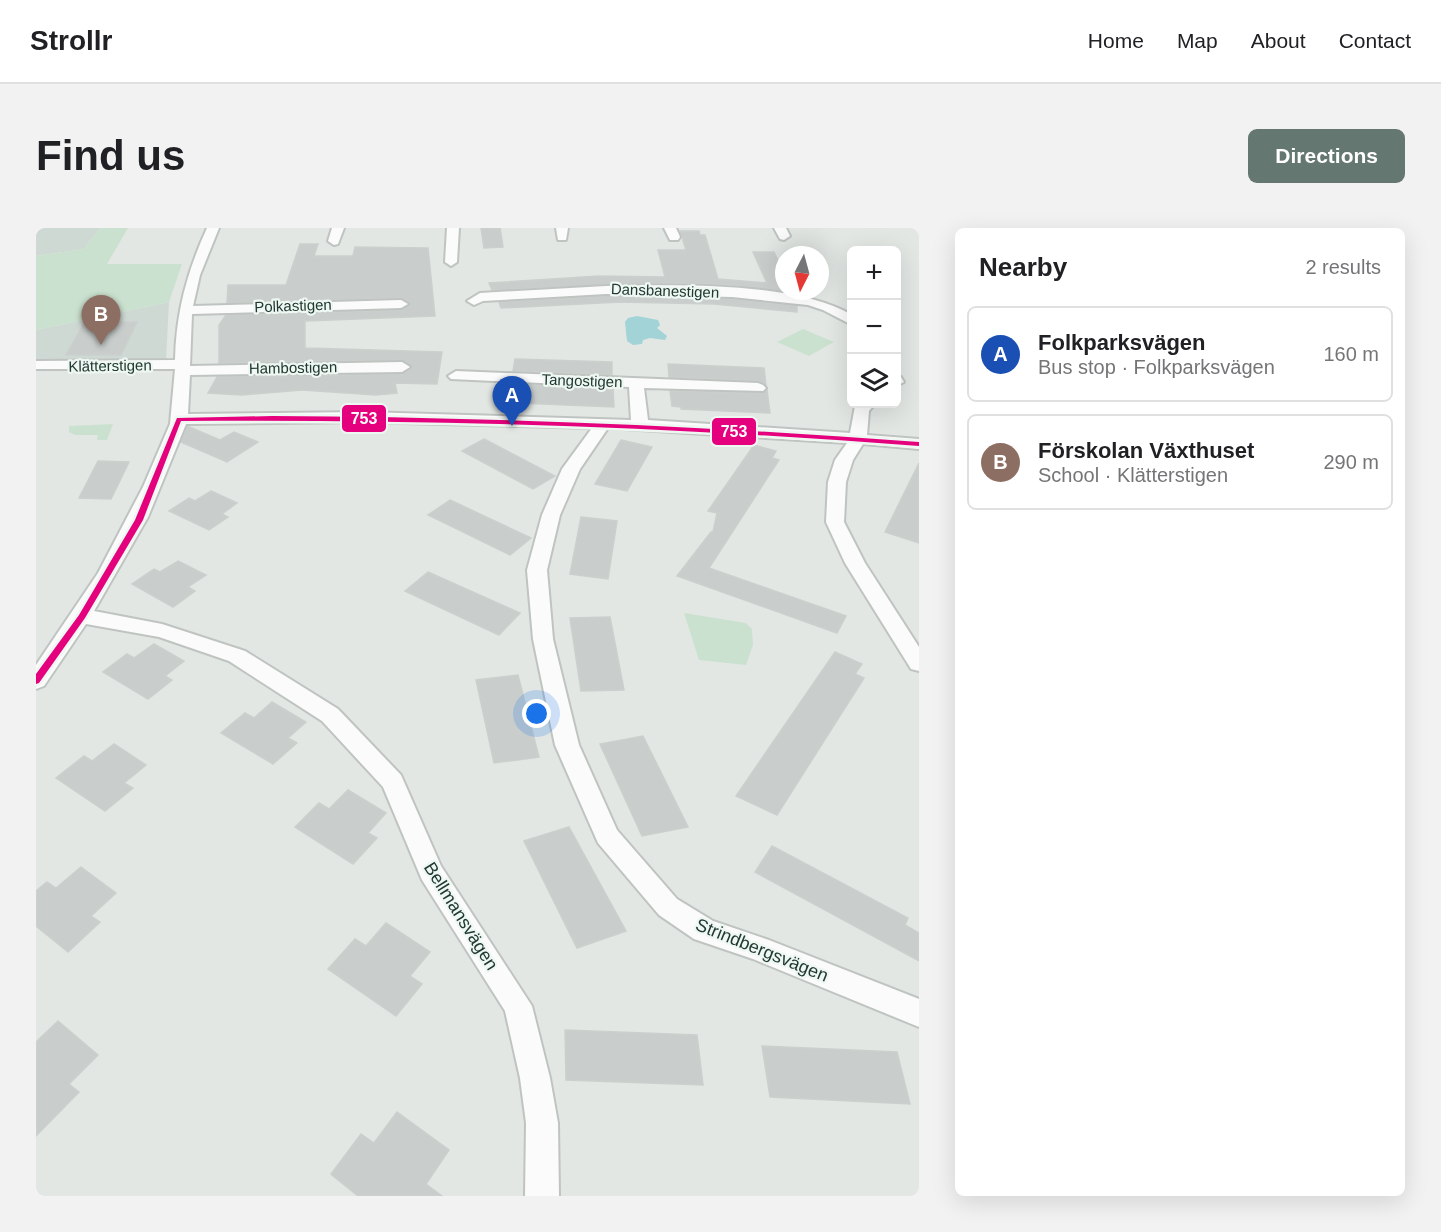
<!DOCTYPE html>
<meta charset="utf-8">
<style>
body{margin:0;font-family:Helvetica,sans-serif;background:#f2f2f2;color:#202124}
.controls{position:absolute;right:18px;top:18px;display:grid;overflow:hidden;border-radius:9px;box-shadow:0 6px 24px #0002}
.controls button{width:54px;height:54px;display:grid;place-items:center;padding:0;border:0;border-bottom:2px solid #e0e0e0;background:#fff;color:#202124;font:30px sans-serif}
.compass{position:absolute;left:739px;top:18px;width:54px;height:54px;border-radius:50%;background:#fff;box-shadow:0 6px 24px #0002;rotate:186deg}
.you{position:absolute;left:501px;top:486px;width:21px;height:21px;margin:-15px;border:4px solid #fff;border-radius:50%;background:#1a73e8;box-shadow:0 0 0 9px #1a73e833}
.badge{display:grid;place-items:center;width:39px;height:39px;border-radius:50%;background:#647770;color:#fff;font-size:20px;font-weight:700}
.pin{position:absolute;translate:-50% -50px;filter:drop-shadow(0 2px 3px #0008)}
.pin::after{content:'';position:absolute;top:32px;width:21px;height:18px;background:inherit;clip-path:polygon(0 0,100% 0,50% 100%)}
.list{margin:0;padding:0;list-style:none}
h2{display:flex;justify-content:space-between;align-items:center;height:78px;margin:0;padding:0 24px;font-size:26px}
h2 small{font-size:20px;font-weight:400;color:#757577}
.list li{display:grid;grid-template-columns:39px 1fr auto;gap:18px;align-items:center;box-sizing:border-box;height:96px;margin:0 12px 12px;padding:0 12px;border:2px solid #e0e0e0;border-radius:9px}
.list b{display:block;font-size:22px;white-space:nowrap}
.list p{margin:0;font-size:20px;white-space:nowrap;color:#757577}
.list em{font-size:20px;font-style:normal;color:#757577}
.icon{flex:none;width:33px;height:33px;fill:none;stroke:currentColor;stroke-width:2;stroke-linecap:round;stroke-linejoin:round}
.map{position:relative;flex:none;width:883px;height:968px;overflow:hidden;border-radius:9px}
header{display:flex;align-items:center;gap:36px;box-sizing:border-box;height:84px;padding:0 30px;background:#fff;border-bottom:2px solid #e0e0e0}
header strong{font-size:28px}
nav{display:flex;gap:33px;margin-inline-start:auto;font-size:21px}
.intro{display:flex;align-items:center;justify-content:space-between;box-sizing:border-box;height:144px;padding:0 36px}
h1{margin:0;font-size:42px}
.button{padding:15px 27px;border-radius:9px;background:#647770;color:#fff;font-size:21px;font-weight:700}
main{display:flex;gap:36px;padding:0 36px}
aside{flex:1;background:#fff;border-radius:9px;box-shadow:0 6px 24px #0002}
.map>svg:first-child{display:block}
</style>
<header>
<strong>Strollr</strong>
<nav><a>Home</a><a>Map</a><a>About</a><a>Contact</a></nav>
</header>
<div class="intro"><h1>Find us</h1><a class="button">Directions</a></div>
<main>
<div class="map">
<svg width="883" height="968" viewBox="0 0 883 968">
<rect width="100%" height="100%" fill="#e2e7e4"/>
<g fill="#cfd9d4">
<polygon points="0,0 64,0 48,21 0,28"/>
<polygon points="133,74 130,133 0,133 0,102"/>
</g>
<g fill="#cbe1cf">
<polygon points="64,0 92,0 71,36 146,36 133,74 0,102 0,28 48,21"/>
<polygon points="767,101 798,114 773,128 741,114"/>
<polygon points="77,196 71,212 61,212 62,207 39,207 33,204 33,198"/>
<polygon points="648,385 710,395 716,401 717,417 710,437 663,432"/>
</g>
<polygon fill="#a2d3d6" points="601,88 622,92 624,97 621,100 631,108 629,112 614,110 607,112 606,116 597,117 591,113 589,94 592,90"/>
<g fill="#c9cecc" stroke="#cbd0cd" stroke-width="1.5">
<polygon points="445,0 464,0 467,19 448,20"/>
<polygon points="644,3 663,3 664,7 669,7 682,51 731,55 717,24 738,24 748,45 748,63 763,63 763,66 696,57 629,55 456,62 453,55 563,48 629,49 622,22 650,22"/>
<polygon points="264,16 282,16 278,28 317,28 319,19 392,20 399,88 269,93 269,120 406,124 401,156 359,155 361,165 340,167 266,162 206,167 172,165 181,149 366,146 376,140 366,132 183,135 183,97 190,87 365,82 374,77 365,70 191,75 192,57 250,57"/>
<polygon points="570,68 696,71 761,78 761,84 678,76 584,74 465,80 463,74"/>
<polygon points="101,94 85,127 30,127 48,95"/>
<polygon points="479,131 576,134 576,147 477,143"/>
<polygon points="632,136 728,140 730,157 722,153 633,149"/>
<polygon points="476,156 577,161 578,179 483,175 484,173 474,172"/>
<polygon points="731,162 734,185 645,181 645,179 636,178 634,163 727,165"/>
<polygon points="151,198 184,212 198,204 222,214 191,234 145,214"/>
<polygon points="448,211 519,248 497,261 426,223"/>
<polygon points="585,212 616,219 591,263 559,256"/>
<polygon points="718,217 740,223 736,230 743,232 673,340 810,388 801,405 641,348 675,304 677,304 681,285 672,283"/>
<polygon points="62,233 93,234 75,271 43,270"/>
<polygon points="883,235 883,315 849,304"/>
<polygon points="175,263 201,275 186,286 192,289 173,302 133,283 153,270 159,273"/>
<polygon points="414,272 495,310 474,327 392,287"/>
<polygon points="545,289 581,293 572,351 534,346"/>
<polygon points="142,333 170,347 152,359 159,363 137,379 96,356 118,341 124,344"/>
<polygon points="392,344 484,385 463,407 369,363"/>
<polygon points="574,389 588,462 545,463 534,390"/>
<polygon points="118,416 148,433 129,448 136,452 112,471 67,444 91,426 98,430"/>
<polygon points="799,424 826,436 819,446 828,450 741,587 700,568"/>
<polygon points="482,447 503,529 458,535 440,452"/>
<polygon points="236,474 270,494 252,510 261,515 237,536 185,505 209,485 218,490"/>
<polygon points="607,508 652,599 606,608 564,516"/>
<polygon points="78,516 110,537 88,555 97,560 69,583 20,550 48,528 56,533"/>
<polygon points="312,562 350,585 332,605 341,610 317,636 259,599 283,575 293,581"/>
<polygon points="533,599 590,703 541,720 488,613"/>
<polygon points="736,618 872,690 869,697 883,705 883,733 719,644"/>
<polygon points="45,639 80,665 55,688 64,694 32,724 0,698 0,663 11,654 20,660"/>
<polygon points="350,695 394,724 374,748 386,756 360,788 292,741 319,711 330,718"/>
<polygon points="22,793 62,827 33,856 43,864 0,908 0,814"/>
<polygon points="529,802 661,807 667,857 530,852"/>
<polygon points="726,818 861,824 874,876 734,869"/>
<polygon points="361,884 413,922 390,956 406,968 322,968 295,946 325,906 338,915"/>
</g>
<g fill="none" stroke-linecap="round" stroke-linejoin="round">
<g stroke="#bfc4c1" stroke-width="4">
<g id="minor">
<path d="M171 0H183L164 47 157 78 365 72 372 76 365 80 156 86 154 138 366 134 374 139 366 144 154 147 152 186 328 184 595 192 593 159 415 151 412 148 420 143 722 155 727 157 730 160 727 163 608 160 612 192 814 205 819 178 822 176H839L833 183 831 207 883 211V221L827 216 817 232 810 254 808 294 829 335 883 419V443L875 441 809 335 790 294 792 254 799 232 811 215 572 200 544 241 524 287 511 342 517 411 543 517 581 602 641 671 677 693 733 712 883 771V799L717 731 658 711 623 687 562 615 519 517 497 411 491 342 506 287 526 241 556 200 328 194 150 196 112 289 58 383 126 396 209 423 302 481 365 547 405 638 496 778 514 850 522 895 523 968H489L490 895 484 850 469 783 386 652 347 559 286 493 193 433 123 409 50 396 8 458 0 461V437L62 345 107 259 134 196 139 141H0V133L139 132C140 84 151 44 171 0Z"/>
<polygon points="296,0 308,0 302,16 298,17 292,13"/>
<polygon points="411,0 423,0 421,34 415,38 409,34"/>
<polygon points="520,0 532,0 530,12 522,12"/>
<polygon points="628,0 640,0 644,9 642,12 634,12"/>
<polygon points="738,0 750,0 754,8 748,12 744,11"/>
<path d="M570 58C637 57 758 53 816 87V97L787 82 772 77 696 69 570 66 447 73 438 77 431 73 444 65Z"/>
<polygon points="860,148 865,149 868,154 860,158"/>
</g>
</g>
<use href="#minor" fill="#fbfbfb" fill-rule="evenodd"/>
<g stroke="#eff7f2" stroke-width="5">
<path id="bus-1" d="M236 188C452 189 667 198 883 214V218C637 199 392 191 145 193L107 292 49 390 3 455 0 456V446L43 387 99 292 141 190Z"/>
</g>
<use href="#bus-1" fill="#e5007d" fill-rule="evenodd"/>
</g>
<g text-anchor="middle" stroke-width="4.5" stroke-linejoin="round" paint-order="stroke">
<g font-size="15" fill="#203a31" stroke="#eff7f2">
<text transform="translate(629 63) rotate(2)" y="5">Dansbanestigen</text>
<text transform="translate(257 78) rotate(-2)" y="5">Polkastigen</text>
<text transform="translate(74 138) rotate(-1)" y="5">Klätterstigen</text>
<text transform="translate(257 140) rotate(-1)" y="5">Hambostigen</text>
<text transform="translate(546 153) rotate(2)" y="5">Tangostigen</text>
</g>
<g font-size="18" fill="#203a31" stroke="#eff7f2">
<text transform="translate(425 688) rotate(58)" y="6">Bellmansvägen</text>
<text transform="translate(726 722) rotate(22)" y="6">Strindbergsvägen</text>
</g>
</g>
<g stroke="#eff7f2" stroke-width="2">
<rect x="305" y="176" width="46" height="29" rx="6" fill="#e5007d"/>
<rect x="675" y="189" width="46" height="29" rx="6" fill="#e5007d"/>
</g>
<g font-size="16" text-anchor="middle" font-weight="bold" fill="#fff">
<text x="328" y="196">753</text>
<text x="698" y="209">753</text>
</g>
</svg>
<div class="controls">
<button>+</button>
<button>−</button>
<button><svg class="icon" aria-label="layers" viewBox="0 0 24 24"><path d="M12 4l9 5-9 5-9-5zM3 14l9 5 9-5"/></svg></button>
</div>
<svg class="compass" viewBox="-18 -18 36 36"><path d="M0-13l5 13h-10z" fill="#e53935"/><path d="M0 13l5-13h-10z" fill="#757577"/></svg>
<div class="you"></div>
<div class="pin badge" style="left:476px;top:198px;background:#1a4fb4">A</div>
<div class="pin badge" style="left:65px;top:117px;background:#8d6e63">B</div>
</div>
<aside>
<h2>Nearby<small>2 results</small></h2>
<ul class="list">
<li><span class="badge" style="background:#1a4fb4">A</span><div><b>Folkparksvägen</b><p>Bus stop · Folkparksvägen</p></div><em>160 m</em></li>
<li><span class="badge" style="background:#8d6e63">B</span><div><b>Förskolan Växthuset</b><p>School · Klätterstigen</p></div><em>290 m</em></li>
</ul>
</aside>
</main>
